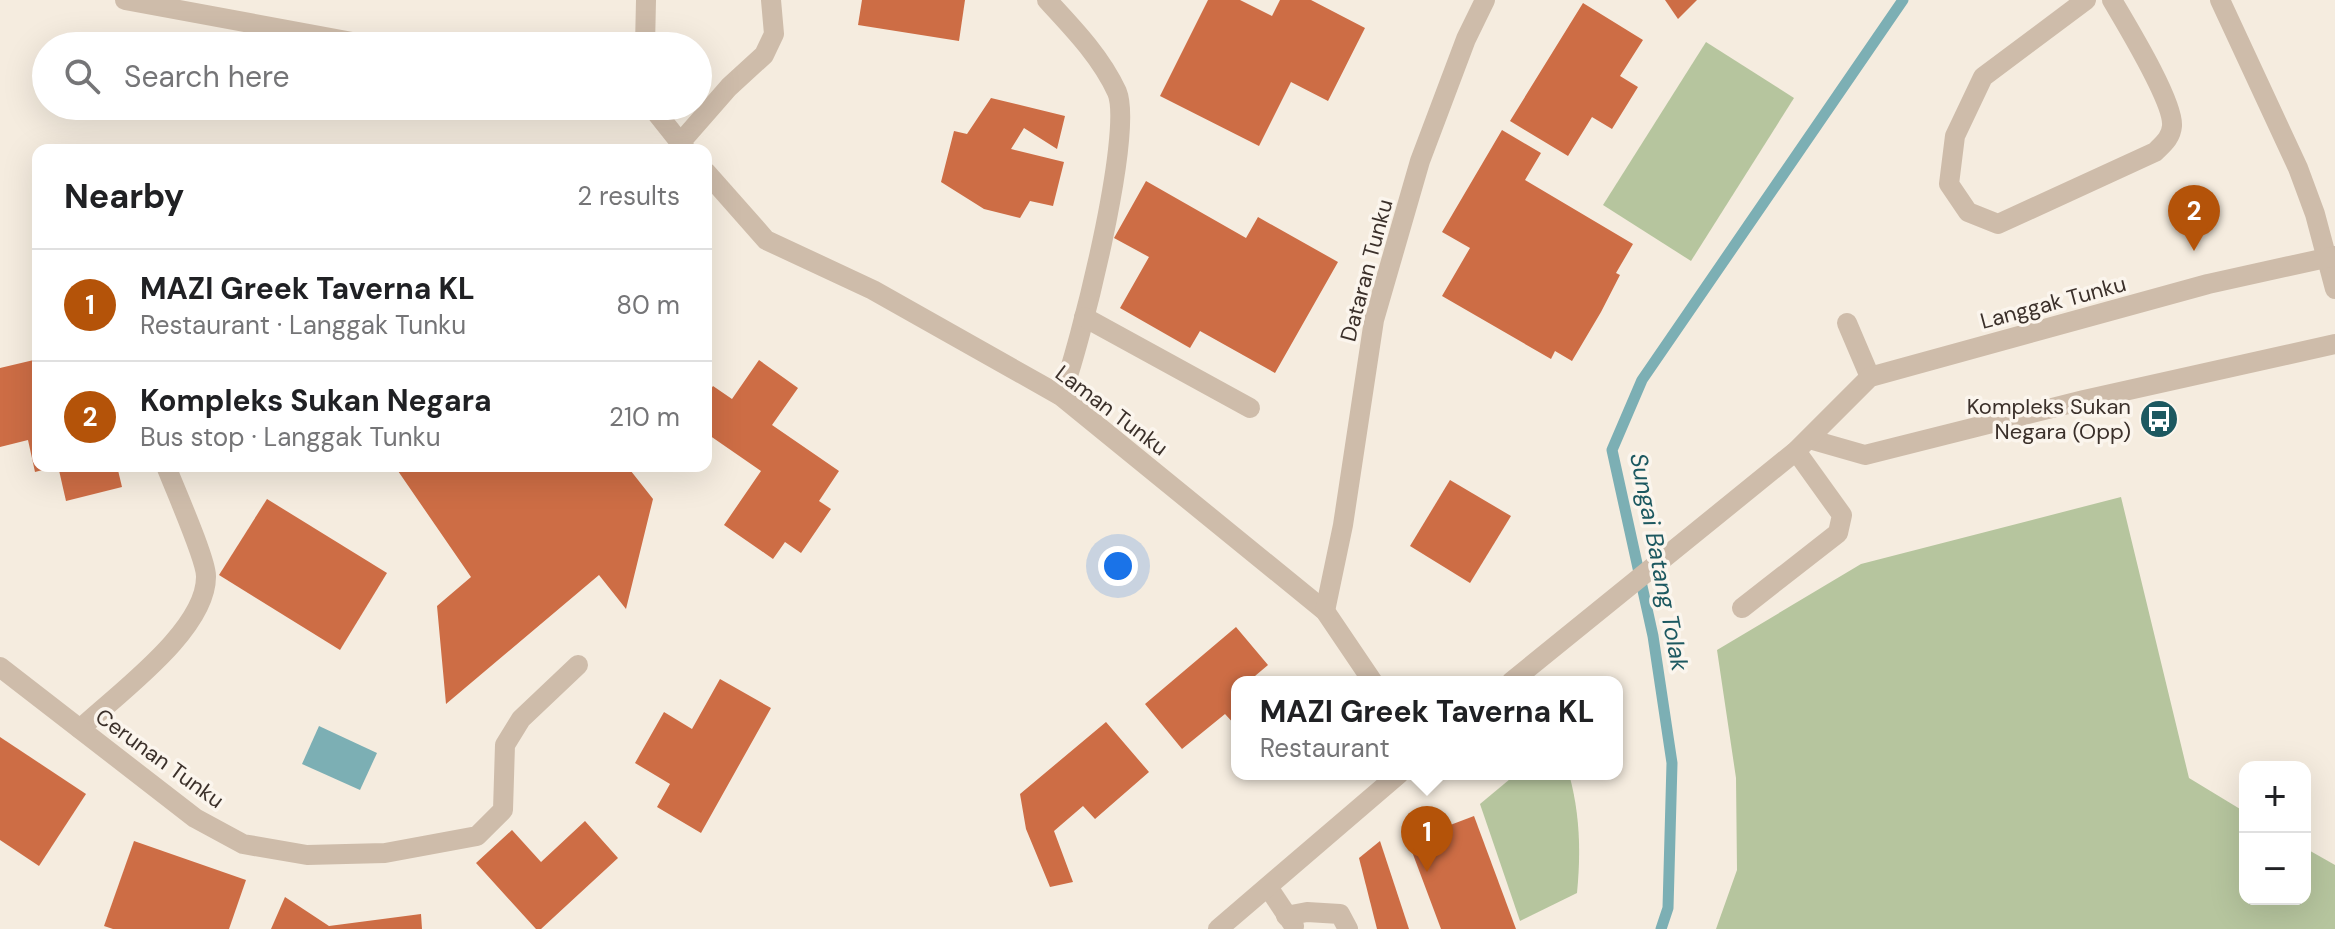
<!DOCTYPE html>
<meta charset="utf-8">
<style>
body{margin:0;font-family:"DM Sans",sans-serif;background:#f2f2f2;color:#202124}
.controls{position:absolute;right:24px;bottom:24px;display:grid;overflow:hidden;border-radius:16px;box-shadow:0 8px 32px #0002}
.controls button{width:72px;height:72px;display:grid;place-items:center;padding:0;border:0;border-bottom:2px solid #e0e0e0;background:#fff;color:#202124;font:40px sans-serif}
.you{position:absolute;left:1118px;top:566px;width:28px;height:28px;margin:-20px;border:6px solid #fff;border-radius:50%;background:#1a73e8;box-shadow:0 0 0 12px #1a73e833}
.badge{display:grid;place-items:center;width:52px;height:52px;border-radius:50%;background:#b45309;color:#fff;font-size:26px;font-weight:700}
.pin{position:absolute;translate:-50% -66px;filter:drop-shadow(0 2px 4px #0008)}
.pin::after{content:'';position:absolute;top:42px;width:28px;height:24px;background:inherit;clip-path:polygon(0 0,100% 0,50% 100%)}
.popup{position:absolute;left:1231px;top:676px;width:392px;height:104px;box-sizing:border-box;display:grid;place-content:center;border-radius:16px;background:#fff;filter:drop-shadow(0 2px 6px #0005);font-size:26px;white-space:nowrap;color:#757577}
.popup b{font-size:30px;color:#202124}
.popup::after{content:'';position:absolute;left:50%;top:100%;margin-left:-16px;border:16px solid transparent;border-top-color:#fff}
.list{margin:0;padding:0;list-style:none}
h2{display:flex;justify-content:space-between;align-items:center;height:104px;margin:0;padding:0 32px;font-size:34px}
h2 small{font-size:26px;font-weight:400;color:#757577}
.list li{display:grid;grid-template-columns:52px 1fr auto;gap:24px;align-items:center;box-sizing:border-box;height:112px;padding:0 32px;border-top:2px solid #e0e0e0}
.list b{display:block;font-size:30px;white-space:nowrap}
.list p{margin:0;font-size:26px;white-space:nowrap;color:#757577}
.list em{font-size:26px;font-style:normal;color:#757577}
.icon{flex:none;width:44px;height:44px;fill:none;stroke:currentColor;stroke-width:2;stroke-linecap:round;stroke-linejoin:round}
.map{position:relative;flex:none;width:2335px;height:929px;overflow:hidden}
.search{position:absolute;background:#fff;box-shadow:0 8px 32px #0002;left:32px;top:32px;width:680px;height:88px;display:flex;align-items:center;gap:20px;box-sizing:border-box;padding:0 28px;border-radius:44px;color:#757577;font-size:30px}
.panel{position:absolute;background:#fff;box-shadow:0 8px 32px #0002;left:32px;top:144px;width:680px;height:328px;border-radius:16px}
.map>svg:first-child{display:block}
</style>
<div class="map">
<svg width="2335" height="929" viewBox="0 0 2335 929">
<rect width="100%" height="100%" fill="#f5ecdf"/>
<g fill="#b6c59e">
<polygon points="1706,42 1794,98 1691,261 1603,205"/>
<polygon points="2121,497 2189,778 2245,812 2245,899 2305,899 2305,848 2335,865 2335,929 1716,929 1737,870 1736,778 1717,650 1861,564"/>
<path d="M1516 774H1569C1580 814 1581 852 1577 893L1520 921 1480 804Z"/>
</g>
<polygon fill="#7cafb4" points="319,726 377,753 360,790 302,764"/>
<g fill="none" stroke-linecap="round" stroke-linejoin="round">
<polyline stroke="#7cafb4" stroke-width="11" points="1661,929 1668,908 1672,763 1653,636 1612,450 1642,380 1903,0"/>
</g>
<g fill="#cd6d45">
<polygon points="862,0 965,0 959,41 858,25"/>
<polygon points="1208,0 1240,0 1272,16 1280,0 1311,0 1365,28 1328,101 1291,82 1259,146 1160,96"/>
<polygon points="1665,0 1697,0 1678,19"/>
<polygon points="1583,3 1643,40 1620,76 1638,87 1612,129 1592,117 1568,156 1510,121"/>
<polygon points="991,98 1065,116 1057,149 1024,128 1011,149 1064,162 1053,206 1030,201 1020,218 984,209 941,182 954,131 967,134"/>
<polygon points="1502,130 1541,153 1525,180 1633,244 1616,273 1620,275 1601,312 1572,361 1555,351 1551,359 1442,296 1470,248 1442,232"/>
<polygon points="1146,181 1246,238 1258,217 1338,262 1275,373 1200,331 1190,348 1120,308 1149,257 1114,238"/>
<polygon points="38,359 38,466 54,467 35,472 28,440 0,447 0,368"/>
<polygon points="759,360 798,388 772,425 839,471 819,501 831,509 801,553 785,542 773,559 724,525 761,471 706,433 706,396 713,386 732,399"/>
<polygon points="58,466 117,466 122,487 66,501"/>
<polygon points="404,466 627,466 653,499 626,609 599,575 446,704 437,606 471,577 398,471"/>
<polygon points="1450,480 1511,516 1470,583 1410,546"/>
<polygon points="267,499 387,573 340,650 219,575"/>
<polygon points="1236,627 1268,665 1255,676 1260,682 1237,682 1237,727 1225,714 1182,749 1145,704"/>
<polygon points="720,679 771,708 701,833 657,807 670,784 635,763 664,712 692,729"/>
<polygon points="1106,722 1149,772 1095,819 1083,806 1054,831 1073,882 1050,887 1026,829 1020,794"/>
<polygon points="0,737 86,794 39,866 0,840"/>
<polygon points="1474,816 1516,929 1441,929 1408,841"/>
<polygon points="585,821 618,858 541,929 536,929 476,863 512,830 541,862"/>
<polygon points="134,841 246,880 229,929 113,929 104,926"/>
<polygon points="1380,841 1409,929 1377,929 1359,858"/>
<polygon points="285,897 329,926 421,914 422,929 271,929"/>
</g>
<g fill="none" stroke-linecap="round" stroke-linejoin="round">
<g stroke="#cebcaa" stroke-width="20">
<path d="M1047 0C1073 28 1101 57 1117 92 1134 133 1079 350 1061 396"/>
<path d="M2086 0 1983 77 1955 136 1949 184 1968 212 1998 224 2155 152C2163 144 2171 138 2172 126 2174 102 2126 24 2112 0"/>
<polyline points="2220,0 2298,168 2315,214 2335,289"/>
<polyline points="680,143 729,87 764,55 774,34 771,0"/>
<polyline points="1084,317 1250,408"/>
<polyline points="1847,323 1870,377"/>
<polyline points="1742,608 1838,533 1842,515 1796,451"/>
<path d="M80 729C117 694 207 630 206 576 206 559 174 487 166 466"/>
<polyline points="1268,887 1294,926"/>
<polyline points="1286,916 1307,912 1340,914 1348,929"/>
</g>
<g stroke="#cebcaa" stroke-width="20">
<polyline points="125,0 374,46"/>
<polyline points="645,46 646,0"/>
<polyline points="651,106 686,150"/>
<polyline points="706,172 766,240 873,290 1061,396 1325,611 1373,682"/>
<polyline points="1325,611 1343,525 1374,320 1420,161 1466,39 1485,0"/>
<polyline points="0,667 195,818 243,844 307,855 385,853 477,836 503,810 505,745 521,719 578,665"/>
</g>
<g stroke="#cebcaa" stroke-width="20">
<polyline points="1809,439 1865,455 2084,400 2335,344"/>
<polyline points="1511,682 1796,451 1870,377 2208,284 2335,256"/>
<polyline points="1218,929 1399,774"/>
</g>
</g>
<defs>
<g id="bus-disc" transform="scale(2)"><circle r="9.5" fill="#1c5860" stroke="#fbf5ed"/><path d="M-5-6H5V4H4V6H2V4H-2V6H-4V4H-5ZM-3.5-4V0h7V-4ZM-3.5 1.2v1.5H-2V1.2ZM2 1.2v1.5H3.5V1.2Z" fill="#fff"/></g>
</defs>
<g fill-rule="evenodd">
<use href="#bus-disc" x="2159" y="419"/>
</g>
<g text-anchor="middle" stroke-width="7" stroke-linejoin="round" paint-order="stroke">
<g font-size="22" fill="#3b302a" stroke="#fbf5ed">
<text transform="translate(1366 270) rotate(-75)" y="8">Dataran Tunku</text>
<text transform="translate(2053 302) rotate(-15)" y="8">Langgak Tunku</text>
<text transform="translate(1112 410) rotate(37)" y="8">Laman Tunku</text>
<text transform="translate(160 758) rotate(36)" y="8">Cerunan Tunku</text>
</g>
<g font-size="22" fill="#3b302a" stroke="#fbf5ed" text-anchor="end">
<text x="2131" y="414">Kompleks Sukan<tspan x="2131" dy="25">Negara (Opp)</tspan></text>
</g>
<g font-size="24" font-style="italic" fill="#1c5860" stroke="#fbf5ed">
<text transform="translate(1659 562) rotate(79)" y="8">Sungai Batang Tolak</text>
</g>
</g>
</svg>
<div class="controls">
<button>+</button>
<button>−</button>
</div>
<div class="you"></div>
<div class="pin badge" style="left:1427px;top:872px">1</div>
<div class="popup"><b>MAZI Greek Taverna KL</b>Restaurant</div>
<div class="pin badge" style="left:2194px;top:251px">2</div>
<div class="search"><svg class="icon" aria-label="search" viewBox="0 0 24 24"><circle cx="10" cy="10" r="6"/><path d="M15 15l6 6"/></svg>Search here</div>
<section class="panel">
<h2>Nearby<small>2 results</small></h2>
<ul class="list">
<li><span class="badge">1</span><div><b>MAZI Greek Taverna KL</b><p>Restaurant · Langgak Tunku</p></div><em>80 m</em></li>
<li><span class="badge">2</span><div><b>Kompleks Sukan Negara</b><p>Bus stop · Langgak Tunku</p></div><em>210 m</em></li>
</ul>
</section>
</div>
